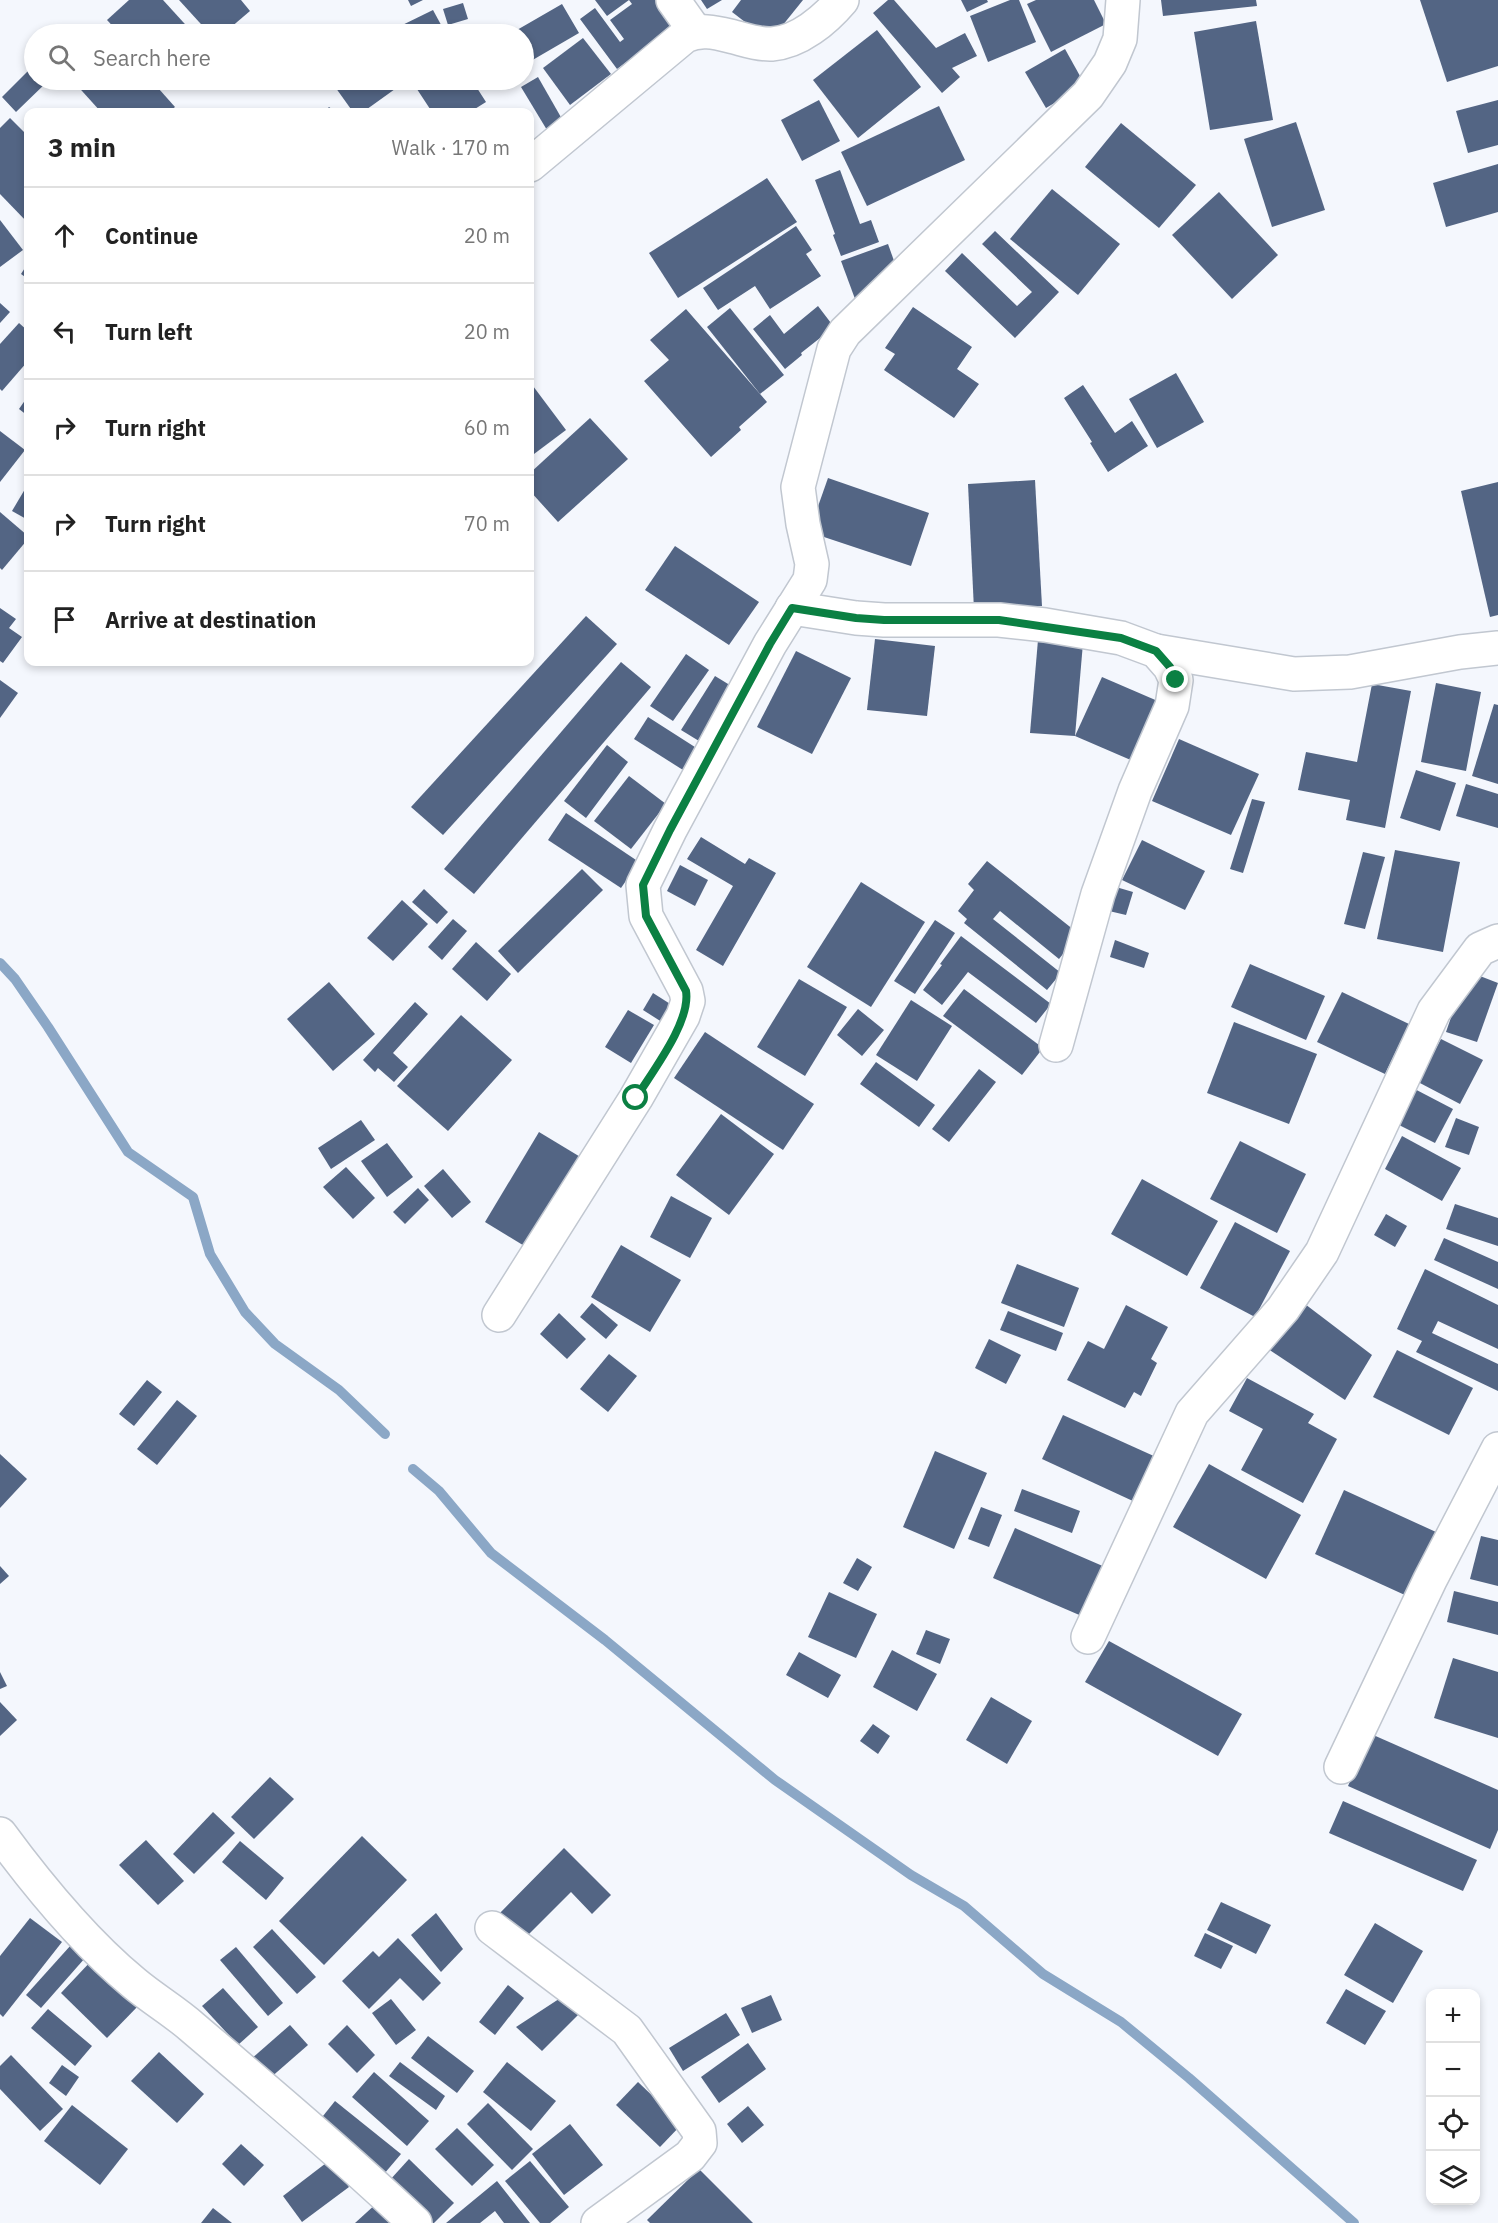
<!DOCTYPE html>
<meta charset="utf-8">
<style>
body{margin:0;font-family:"IBM Plex Sans",sans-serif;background:#f6f6f6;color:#222}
.controls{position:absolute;right:18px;bottom:18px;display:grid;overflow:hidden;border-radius:12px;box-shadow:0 3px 9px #0003}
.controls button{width:54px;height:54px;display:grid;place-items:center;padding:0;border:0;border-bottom:2px solid #e0e0e0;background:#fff;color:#222;font:30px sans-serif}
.stop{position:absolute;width:18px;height:18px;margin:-14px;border:4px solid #0b8043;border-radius:50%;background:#fff}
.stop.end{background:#0b8043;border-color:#fff;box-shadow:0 2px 6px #0008}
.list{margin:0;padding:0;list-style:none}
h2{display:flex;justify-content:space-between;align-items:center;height:78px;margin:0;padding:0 24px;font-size:26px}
h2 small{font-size:20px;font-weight:400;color:#767676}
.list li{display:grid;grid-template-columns:39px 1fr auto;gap:18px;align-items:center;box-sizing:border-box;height:96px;padding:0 24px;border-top:2px solid #e0e0e0}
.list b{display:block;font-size:22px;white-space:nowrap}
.list em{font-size:20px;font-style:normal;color:#767676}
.icon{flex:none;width:33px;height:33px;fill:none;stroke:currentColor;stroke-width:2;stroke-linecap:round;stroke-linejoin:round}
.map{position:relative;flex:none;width:1498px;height:2223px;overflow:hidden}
.search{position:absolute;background:#fff;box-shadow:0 3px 9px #0003;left:24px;top:24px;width:510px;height:66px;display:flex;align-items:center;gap:15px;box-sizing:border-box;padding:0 21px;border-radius:33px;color:#767676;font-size:22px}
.panel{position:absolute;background:#fff;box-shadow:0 3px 9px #0003;left:24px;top:108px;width:510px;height:558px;border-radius:12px}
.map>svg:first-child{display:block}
</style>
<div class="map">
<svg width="1498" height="2223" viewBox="0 0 1498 2223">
<rect width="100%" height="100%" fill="#f4f7fd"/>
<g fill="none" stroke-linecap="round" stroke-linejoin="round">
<g stroke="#8ba7c6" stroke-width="10">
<polyline points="0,963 15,979 48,1027 128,1152 193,1197 210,1254 245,1312 275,1344 339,1390 385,1434"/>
<polyline points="413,1469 439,1491 491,1553 605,1640 775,1780 911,1875 964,1906 1043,1974 1121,2022 1189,2078 1354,2223"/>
</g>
</g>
<g fill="#536584">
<polygon points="129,0 163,0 194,34 120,34 107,20"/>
<polygon points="179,0 241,0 250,11 223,34 210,34"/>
<polygon points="408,0 423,0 411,6"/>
<polygon points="595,0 629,0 607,16"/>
<polygon points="629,0 663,0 680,23 617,69 580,19 595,8 620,42 624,39 610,20 632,4"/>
<polygon points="701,0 722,0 707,9"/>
<polygon points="741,0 803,0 770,41 732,12"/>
<polygon points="888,0 894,0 936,48 965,33 977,56 952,68 960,77 942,93 873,13"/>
<polygon points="961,0 987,0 988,2 967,12"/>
<polygon points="1010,0 1019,0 1036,42 988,62 970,16"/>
<polygon points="1036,0 1094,0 1106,24 1051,52 1027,4"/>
<polygon points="1161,0 1256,0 1257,6 1163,16"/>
<polygon points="1420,0 1498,0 1498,66 1447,82"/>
<polygon points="463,3 468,19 448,25 443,9"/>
<polygon points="562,4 579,33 524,65 524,34 510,34"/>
<polygon points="433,10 446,34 384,34"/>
<polygon points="1256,21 1273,120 1210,130 1194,32"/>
<polygon points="877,30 921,87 858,138 813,80"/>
<polygon points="583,38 611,74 570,105 543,68"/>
<polygon points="1065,49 1085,85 1046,108 1025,72"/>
<polygon points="34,65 34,80 49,80 16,112 2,97"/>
<polygon points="538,77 566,126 550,135 521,87"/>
<polygon points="75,80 151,80 175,107 169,112 101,112 73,81"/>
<polygon points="160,80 179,80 169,89"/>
<polygon points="340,80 398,80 402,84 363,112 353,112 333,84"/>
<polygon points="411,80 492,80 477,88 486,102 470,112 459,112 456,108 448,112 432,112"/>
<polygon points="819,100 840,141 802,161 781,120"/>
<polygon points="1498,100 1498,145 1468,153 1456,111"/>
<polygon points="939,106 965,160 867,206 841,152"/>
<polygon points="329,107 336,112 324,112"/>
<polygon points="10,118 28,136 28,223 0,194 0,128"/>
<polygon points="1296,122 1325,210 1272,227 1244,139"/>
<polygon points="1121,123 1196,185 1159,228 1085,167"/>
<polygon points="1498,164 1498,212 1446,227 1433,183"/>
<polygon points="840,170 860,224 871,220 879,242 841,256 833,235 835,234 815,180"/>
<polygon points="767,178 797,222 678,298 649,253"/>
<polygon points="1052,189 1120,244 1078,295 1010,239"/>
<polygon points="1219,192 1278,255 1232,299 1172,235"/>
<polygon points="0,220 23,250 0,267"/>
<polygon points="796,226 812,250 806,254 821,276 770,309 755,286 718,310 703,288"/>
<polygon points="995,231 1059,292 1015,338 945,271 962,253 1017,306 1032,292 982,244"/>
<polygon points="888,244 898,272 858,307 841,261"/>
<polygon points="28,263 28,279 21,274"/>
<polygon points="0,303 10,312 0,323"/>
<polygon points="818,306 834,327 801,353 802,355 785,369 753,329 770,315 784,334"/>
<polygon points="913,307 972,347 957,369 979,384 954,418 884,370 895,354 885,348"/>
<polygon points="730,308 784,375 760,394 707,327"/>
<polygon points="686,309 767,402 739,427 741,430 711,457 644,381 669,360 650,340"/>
<polygon points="19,323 28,331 28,361 2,391 0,389 0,344"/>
<polygon points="1176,373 1204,422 1157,448 1129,399"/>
<polygon points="530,382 566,430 530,457"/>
<polygon points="1083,385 1115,433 1132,421 1148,446 1108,472 1090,443 1092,442 1064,398"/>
<polygon points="28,396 28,416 19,409"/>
<polygon points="590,418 628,459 558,522 530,491 530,473"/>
<polygon points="0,431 25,450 0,482"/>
<polygon points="828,478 929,513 911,566 809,532"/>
<polygon points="1035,480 1042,606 974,610 968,484"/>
<polygon points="1498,482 1498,615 1490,617 1461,491"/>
<polygon points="28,484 28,520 12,511"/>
<polygon points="0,512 28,536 28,539 2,570 0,568"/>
<polygon points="675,546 759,602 729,645 645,590"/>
<polygon points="0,608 16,619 9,628 22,637 3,663 0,661"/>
<polygon points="586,616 617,644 443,835 411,807"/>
<polygon points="875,639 935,646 927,716 867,710"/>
<polygon points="1038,640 1083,643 1075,736 1030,733"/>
<polygon points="796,651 851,678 812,754 757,727"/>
<polygon points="686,654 709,670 673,721 650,706"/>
<polygon points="621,662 651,687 474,894 444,869"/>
<polygon points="715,676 733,687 699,741 681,730"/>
<polygon points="1102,677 1160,702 1133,761 1075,736"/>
<polygon points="0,680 18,693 0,718"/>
<polygon points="1436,683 1481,692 1466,771 1421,762"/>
<polygon points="1372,684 1411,691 1385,828 1346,820 1350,800 1298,790 1306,752 1357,762"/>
<polygon points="1494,704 1498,705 1498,784 1472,776"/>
<polygon points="648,717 698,749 683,770 634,739"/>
<polygon points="1179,739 1259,774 1231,835 1152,801"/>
<polygon points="607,745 628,762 586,818 564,801"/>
<polygon points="1416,770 1456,783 1440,831 1400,818"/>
<polygon points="629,776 666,804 631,849 594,821"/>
<polygon points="1466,784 1498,794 1498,828 1456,816"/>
<polygon points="1252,799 1265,802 1243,873 1230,869"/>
<polygon points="566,813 639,862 621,888 548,840"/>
<polygon points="701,837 745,864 749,858 776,873 723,966 696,950 733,886 687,859"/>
<polygon points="1142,840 1205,871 1185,910 1122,880"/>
<polygon points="1395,850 1460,862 1443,952 1377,939"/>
<polygon points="1363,852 1385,857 1365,929 1344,924"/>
<polygon points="987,861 1079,934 1059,959 1000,911 993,919 1061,973 1047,990 964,923 967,919 958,911 974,890 968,884"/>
<polygon points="680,865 708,880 695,906 667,891"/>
<polygon points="582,869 603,890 518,973 498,951"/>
<polygon points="861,882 925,922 871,1007 807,967"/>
<polygon points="1116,887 1133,892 1126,915 1109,911"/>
<polygon points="424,889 448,912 437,924 412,902"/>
<polygon points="402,900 428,924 393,961 367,938"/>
<polygon points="453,919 467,931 442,960 428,947"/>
<polygon points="935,920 955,933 915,994 894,981"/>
<polygon points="961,936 1051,1004 1036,1023 968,972 942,1005 923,990 942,965 940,964"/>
<polygon points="1115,940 1149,953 1144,968 1110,957"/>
<polygon points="476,942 511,974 487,1001 452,969"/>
<polygon points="1250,964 1325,996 1306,1040 1231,1007"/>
<polygon points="1467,971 1498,983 1477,1042 1446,1032"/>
<polygon points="799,979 847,1007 805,1076 757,1047"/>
<polygon points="329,982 375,1034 333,1071 287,1019"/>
<polygon points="964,989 1043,1048 1022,1075 943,1016"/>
<polygon points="1342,992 1409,1024 1385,1074 1317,1042"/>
<polygon points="653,993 675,1007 665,1024 643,1010"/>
<polygon points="911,1000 952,1026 917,1081 876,1055"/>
<polygon points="415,1002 428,1014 393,1053 408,1067 394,1082 378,1068 375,1072 363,1060"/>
<polygon points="858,1009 884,1030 862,1056 837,1035"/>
<polygon points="628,1010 654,1025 631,1063 605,1047"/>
<polygon points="461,1015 512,1060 448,1131 397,1086"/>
<polygon points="1234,1022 1317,1054 1289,1124 1207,1093"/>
<polygon points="705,1032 814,1104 783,1150 674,1078"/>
<polygon points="1441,1039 1483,1060 1460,1104 1418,1082"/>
<polygon points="876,1062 935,1105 919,1127 860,1084"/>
<polygon points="979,1069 996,1082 949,1142 932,1129"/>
<polygon points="1407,1085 1453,1109 1435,1143 1389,1120"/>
<polygon points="721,1114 774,1154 729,1215 676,1175"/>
<polygon points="1456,1118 1479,1127 1469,1155 1445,1147"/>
<polygon points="361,1120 375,1140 331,1169 318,1148"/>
<polygon points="539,1132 587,1161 531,1250 485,1222"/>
<polygon points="1402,1136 1461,1168 1442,1201 1385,1169"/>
<polygon points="1240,1141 1306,1174 1277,1233 1210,1199"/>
<polygon points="387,1143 413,1177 387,1197 361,1161"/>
<polygon points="346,1167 375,1198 353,1219 323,1187"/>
<polygon points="443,1169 471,1202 452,1218 424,1186"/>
<polygon points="1142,1179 1218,1221 1187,1276 1111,1234"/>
<polygon points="418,1188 429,1200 405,1224 393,1212"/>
<polygon points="671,1196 712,1218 690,1258 650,1237"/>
<polygon points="1455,1204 1498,1218 1498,1246 1446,1229"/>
<polygon points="1386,1214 1407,1226 1395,1247 1374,1235"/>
<polygon points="1235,1222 1290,1251 1255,1317 1200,1288"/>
<polygon points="1444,1238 1498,1262 1498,1289 1434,1260"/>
<polygon points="621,1245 681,1280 650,1332 591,1297"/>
<polygon points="1017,1264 1079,1288 1064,1327 1001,1303"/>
<polygon points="1425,1269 1498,1305 1498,1349 1438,1321 1432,1333 1498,1364 1498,1391 1416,1352 1422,1341 1397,1329"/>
<polygon points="1301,1301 1372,1355 1345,1400 1268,1349"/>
<polygon points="592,1303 618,1325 606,1339 580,1317"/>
<polygon points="1126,1305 1168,1327 1151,1359 1157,1363 1141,1396 1134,1392 1125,1408 1067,1380 1088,1341 1104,1349"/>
<polygon points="1008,1311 1063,1333 1056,1351 1000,1330"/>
<polygon points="559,1313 586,1339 567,1359 540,1334"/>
<polygon points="989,1339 1021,1355 1006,1384 975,1368"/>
<polygon points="1397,1350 1473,1388 1449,1435 1373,1397"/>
<polygon points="609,1354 637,1376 608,1412 580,1389"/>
<polygon points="1247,1378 1314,1414 1308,1423 1337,1439 1303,1503 1241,1470 1263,1429 1229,1411"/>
<polygon points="147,1380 162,1392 134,1426 119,1414"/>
<polygon points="177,1400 197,1416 157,1465 137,1449"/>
<polygon points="1063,1415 1156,1457 1135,1502 1042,1459"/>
<polygon points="935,1451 987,1473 954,1549 903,1527"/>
<polygon points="0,1454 27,1479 0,1508"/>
<polygon points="1209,1464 1301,1515 1266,1579 1173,1527"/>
<polygon points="1022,1489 1080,1511 1072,1533 1014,1511"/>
<polygon points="1344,1490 1436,1532 1407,1596 1315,1554"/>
<polygon points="981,1507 1002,1515 989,1547 968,1539"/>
<polygon points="1015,1528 1105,1567 1084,1617 993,1578"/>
<polygon points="1481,1536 1498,1540 1498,1586 1470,1579"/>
<polygon points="857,1558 872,1567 858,1591 843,1583"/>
<polygon points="0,1566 9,1576 0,1584"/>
<polygon points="1454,1591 1498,1602 1498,1635 1447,1622"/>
<polygon points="829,1592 877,1614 856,1658 808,1637"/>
<polygon points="926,1630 950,1639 940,1664 916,1654"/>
<polygon points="1109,1641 1242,1714 1218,1756 1085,1682"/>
<polygon points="892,1650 937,1674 917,1711 873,1687"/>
<polygon points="799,1652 841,1675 828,1698 786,1675"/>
<polygon points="1453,1658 1498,1672 1498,1738 1434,1718"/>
<polygon points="0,1672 7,1686 0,1689"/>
<polygon points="991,1697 1032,1721 1007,1764 966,1740"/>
<polygon points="0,1702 17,1720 0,1736"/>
<polygon points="873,1724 890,1736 878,1754 860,1741"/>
<polygon points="1371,1734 1498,1790 1498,1830 1490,1849 1348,1786"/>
<polygon points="270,1777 294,1799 254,1839 231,1817"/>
<polygon points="1343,1801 1477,1860 1463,1891 1329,1833"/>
<polygon points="213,1812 235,1833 194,1874 173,1854"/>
<polygon points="362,1836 407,1880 324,1965 279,1921"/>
<polygon points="146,1840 184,1881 158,1905 119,1865"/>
<polygon points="240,1841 284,1878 266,1900 222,1862"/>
<polygon points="564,1848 611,1895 592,1914 571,1892 524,1939 499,1914"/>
<polygon points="1221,1902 1271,1925 1256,1954 1207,1930"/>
<polygon points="436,1913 463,1949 441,1972 411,1935"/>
<polygon points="30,1918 62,1942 3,2017 0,2014 0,1956"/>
<polygon points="1375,1923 1423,1951 1393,2003 1344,1975"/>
<polygon points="272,1929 316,1977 297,1994 253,1947"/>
<polygon points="1205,1933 1233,1946 1221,1969 1194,1956"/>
<polygon points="398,1938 441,1983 423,2001 400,1978 369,2009 342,1981 373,1951 379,1957"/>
<polygon points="71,1945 85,1958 41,2008 26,1995"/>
<polygon points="236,1947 283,2003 268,2016 220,1960"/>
<polygon points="93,1959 140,2004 107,2038 61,1993"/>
<polygon points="508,1985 524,1998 495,2035 479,2022"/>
<polygon points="223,1988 258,2027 238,2045 202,2006"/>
<polygon points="1346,1989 1386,2011 1365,2045 1326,2023"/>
<polygon points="565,1995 580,2013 542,2051 516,2027"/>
<polygon points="771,1995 782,2020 752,2033 741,2008"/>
<polygon points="391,1999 416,2030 396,2045 372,2013"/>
<polygon points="48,2009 92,2046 75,2066 31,2028"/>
<polygon points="726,2013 740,2035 683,2071 669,2048"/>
<polygon points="290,2025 308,2045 269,2079 251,2059"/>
<polygon points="347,2025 375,2055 357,2073 328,2044"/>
<polygon points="428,2036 474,2071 457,2093 411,2058"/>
<polygon points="748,2043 766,2069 719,2103 701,2077"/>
<polygon points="159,2052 204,2094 177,2123 131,2081"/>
<polygon points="11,2055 63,2109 40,2131 0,2089 0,2066"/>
<polygon points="400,2062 445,2096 436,2110 389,2076"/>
<polygon points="507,2062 556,2101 531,2131 483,2092"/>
<polygon points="62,2065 79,2077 66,2096 49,2083"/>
<polygon points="374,2072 429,2121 407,2146 352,2097"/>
<polygon points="638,2082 682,2124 660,2147 616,2105"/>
<polygon points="335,2101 401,2154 384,2174 319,2121"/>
<polygon points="488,2103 533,2149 512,2170 467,2124"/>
<polygon points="72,2105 128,2149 100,2185 44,2141"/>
<polygon points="748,2106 764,2125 742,2143 727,2124"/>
<polygon points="570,2124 603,2165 564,2195 532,2154"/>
<polygon points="457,2128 494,2165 472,2186 435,2149"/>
<polygon points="241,2144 264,2165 244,2186 222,2164"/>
<polygon points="409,2159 454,2203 434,2223 432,2223 389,2181"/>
<polygon points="330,2160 349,2187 302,2222 283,2196"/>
<polygon points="530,2161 569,2207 550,2223 540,2223 505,2181"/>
<polygon points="699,2169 753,2223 650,2223 647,2220"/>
<polygon points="497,2181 530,2223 504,2223 495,2211 480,2223 446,2223"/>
<polygon points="377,2203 396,2223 355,2223"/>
<polygon points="213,2208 232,2223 201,2223"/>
</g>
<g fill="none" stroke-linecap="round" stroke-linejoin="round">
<g stroke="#c1c7d0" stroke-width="36">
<g id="street">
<polyline points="673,0 695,31"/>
<path d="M530 165 685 36C700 29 714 32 730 36 743 39 758 45 772 44 799 42 825 20 842 0"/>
<polyline points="792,608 856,618 884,620 999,620 1045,625 1121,638 1156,651 1170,667 1176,680 1172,706 1135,791 1098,894 1056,1045"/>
<polyline points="1156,651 1294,674 1350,672 1460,652 1498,648"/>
<polyline points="499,1315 636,1098 683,1016 688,1001 686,991 646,916 643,885 670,830 770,644 810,580 812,564 803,524 798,487 834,349 845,332 1088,95 1110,63 1120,39 1123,0"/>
<polyline points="1088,1637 1192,1413 1283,1309 1322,1252 1434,1011 1480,949 1498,941"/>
<polyline points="1341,1767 1430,1580 1498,1449"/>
<path d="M0 1834C39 1887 83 1941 134 1983 153 1999 174 2011 192 2027 267 2091 343 2155 415 2223"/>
<polyline points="492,1928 627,2030 699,2131 700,2143 690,2156 598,2223"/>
</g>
</g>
<use href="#street" stroke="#fff" stroke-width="33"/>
</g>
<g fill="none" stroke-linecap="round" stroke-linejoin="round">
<path stroke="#0b8043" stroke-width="8" d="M636 1098C652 1072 691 1022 686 991L646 916 643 885 670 830 770 644 792 608 856 618 884 620H999L1121 638 1156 651 1170 667 1176 680"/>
</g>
</svg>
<div class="controls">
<button>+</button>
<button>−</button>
<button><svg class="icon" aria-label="locate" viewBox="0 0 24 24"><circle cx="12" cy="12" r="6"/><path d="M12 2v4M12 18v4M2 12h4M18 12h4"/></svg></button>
<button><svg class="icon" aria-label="layers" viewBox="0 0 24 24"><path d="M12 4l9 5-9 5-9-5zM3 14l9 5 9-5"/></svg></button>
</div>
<div class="stop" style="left:636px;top:1098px"></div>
<div class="stop end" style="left:1176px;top:680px"></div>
<div class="search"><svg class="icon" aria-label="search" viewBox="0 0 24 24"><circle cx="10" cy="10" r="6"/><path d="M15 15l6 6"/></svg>Search here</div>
<section class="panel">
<h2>3 min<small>Walk · 170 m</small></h2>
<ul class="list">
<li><svg class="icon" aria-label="ahead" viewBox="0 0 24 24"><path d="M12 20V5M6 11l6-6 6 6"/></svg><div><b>Continue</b></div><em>20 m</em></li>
<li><svg class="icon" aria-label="left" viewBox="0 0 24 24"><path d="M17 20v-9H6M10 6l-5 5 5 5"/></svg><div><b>Turn left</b></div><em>20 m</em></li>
<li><svg class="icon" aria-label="right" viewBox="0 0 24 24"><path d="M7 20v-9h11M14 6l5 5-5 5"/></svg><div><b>Turn right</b></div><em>60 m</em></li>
<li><svg class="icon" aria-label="right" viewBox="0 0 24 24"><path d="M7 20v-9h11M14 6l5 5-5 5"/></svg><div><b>Turn right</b></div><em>70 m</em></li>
<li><svg class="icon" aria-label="arrive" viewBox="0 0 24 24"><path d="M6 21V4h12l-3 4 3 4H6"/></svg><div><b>Arrive at destination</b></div></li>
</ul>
</section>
</div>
